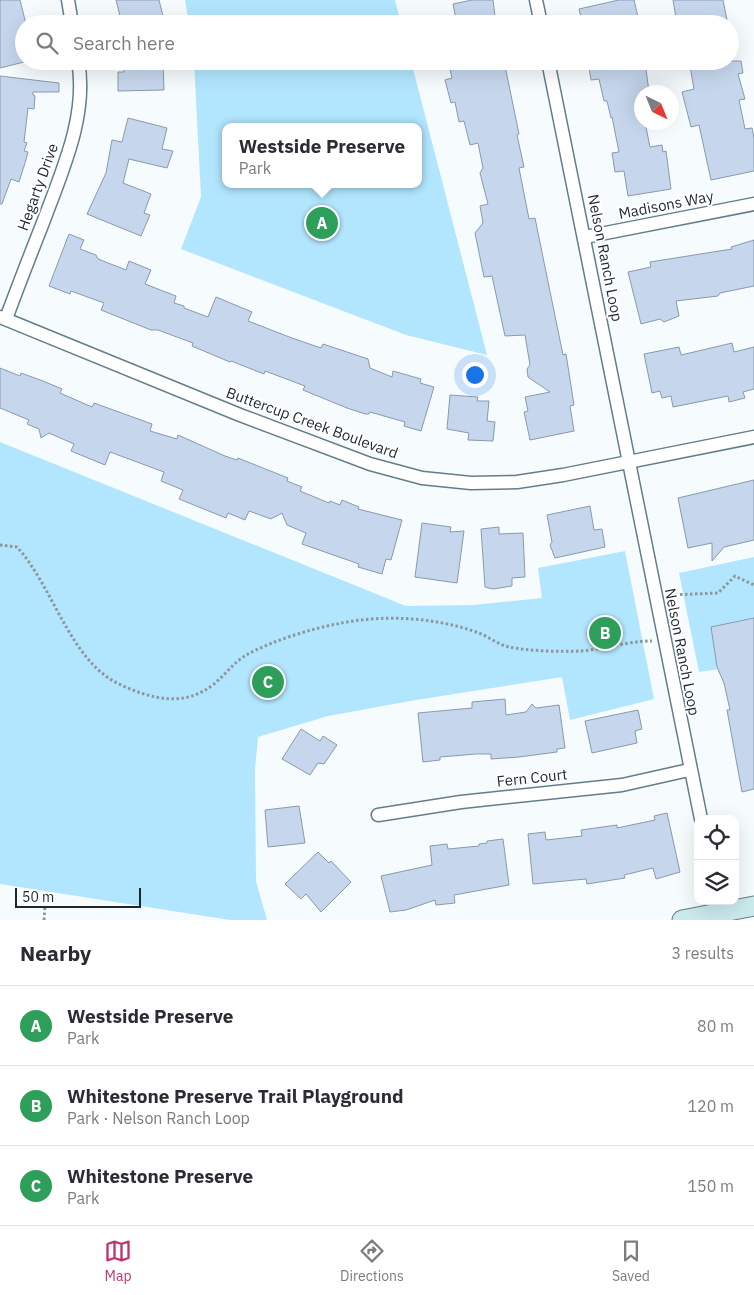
<!DOCTYPE html>
<meta charset="utf-8">
<style>
body{margin:0;font-family:"IBM Plex Sans",sans-serif;background:#f7f7f7;color:#2b2b33}
.controls{position:absolute;right:15px;bottom:15px;display:grid;overflow:hidden;border-radius:10px;box-shadow:0 5px 20px #0002}
.controls button{width:45px;height:45px;display:grid;place-items:center;padding:0;border:0;border-bottom:1px solid #e1e1e2;background:#fff;color:#2b2b33;font:25px sans-serif}
.compass{position:absolute;left:634px;top:85px;width:45px;height:45px;border-radius:50%;background:#fff;box-shadow:0 5px 20px #0002;rotate:137deg}
.scale{position:absolute;left:15px;bottom:12px;width:126px;box-sizing:border-box;padding-left:5px;border:2px solid #1d282d;border-top:0;font-size:14px;line-height:18px;white-space:nowrap;color:#1d282d;-webkit-text-stroke:4px #fff;paint-order:stroke}
.you{position:absolute;left:474px;top:374px;width:18px;height:18px;margin:-12px;border:4px solid #fff;border-radius:50%;background:#1a73e8;box-shadow:0 0 0 8px #1a73e833}
.badge{display:grid;place-items:center;width:32px;height:32px;border-radius:50%;background:#be346e;color:#fff;font-size:16px;font-weight:700}
.pin{position:absolute;translate:-50% -50%;border:2px solid #fff;box-shadow:0 1px 5px #0006}
.popup{position:absolute;left:222px;top:123px;width:200px;height:65px;box-sizing:border-box;display:grid;place-content:center;border-radius:10px;background:#fff;filter:drop-shadow(0 1px 4px #0005);font-size:16px;white-space:nowrap;color:#7c7c81}
.popup b{font-size:19px;color:#2b2b33}
.popup::after{content:'';position:absolute;left:50%;top:100%;margin-left:-10px;border:10px solid transparent;border-top-color:#fff}
.list{margin:0;padding:0;list-style:none}
h2{display:flex;justify-content:space-between;align-items:center;height:65px;margin:0;padding:0 20px;font-size:21px}
h2 small{font-size:16px;font-weight:400;color:#7c7c81}
.list li{display:grid;grid-template-columns:32px 1fr auto;gap:15px;align-items:center;box-sizing:border-box;height:80px;padding:0 20px;border-top:1px solid #e1e1e2}
.list b{display:block;font-size:19px;white-space:nowrap}
.list p{margin:0;font-size:16px;white-space:nowrap;color:#7c7c81}
.list em{font-size:16px;font-style:normal;color:#7c7c81}
.icon{flex:none;width:28px;height:28px;fill:none;stroke:currentColor;stroke-width:2;stroke-linecap:round;stroke-linejoin:round}
.map{position:relative;flex:none;width:754px;height:920px;overflow:hidden}
.search{position:absolute;background:#fff;box-shadow:0 5px 20px #0002;left:15px;right:15px;top:15px;height:55px;display:flex;align-items:center;gap:12px;box-sizing:border-box;padding:0 18px;border-radius:28px;color:#7c7c81;font-size:19px}
.sheet{height:305px;background:#fff}
nav{display:flex;justify-content:space-around;align-items:center;box-sizing:border-box;height:70px;border-top:1px solid #e1e1e2;background:#fff;font-size:14px;color:#7c7c81}
nav a{display:grid;justify-items:center;gap:2px}
nav .on{color:#be346e}
.map>svg:first-child{display:block}
</style>
<div class="map">
<svg width="754" height="920" viewBox="0 0 754 920">
<rect width="100%" height="100%" fill="#f6fcfe"/>
<g fill="#b2e6fe" fill-rule="evenodd">
<polygon points="185,0 395,0 401,24 189,24"/>
<path d="M194 61H411L487 355 406 335 181 249 201 197ZM226 127H418V184H226Z"/>
<polygon points="0,442 406,606 473,605 542,598 538,568 625,551 654,699 570,720 562,677 416,700 328,716 258,737 255,770 256,881 267,920 230,920 0,884"/>
<polygon points="754,557 754,664 699,672 679,573"/>
</g>
<g fill="#c6d7ed" stroke="#8999ad">
<polygon points="0,0 20,0 26,24 24,24 24,62 0,68"/>
<polygon points="116,0 159,0 165,24 122,24"/>
<polygon points="472,0 493,0 496,24 457,24 453,4"/>
<polygon points="619,0 634,0 638,17 635,17 636,24 582,22 579,9"/>
<polygon points="673,0 723,0 727,20 706,24 687,24 685,16 676,18"/>
<polygon points="124,61 163,61 164,90 118,91 118,72 124,72"/>
<polygon points="448,61 504,61 519,134 517,135 524,167 519,168 529,219 535,218 563,355 566,354 574,405 570,406 574,431 530,440 524,412 528,411 525,397 550,392 528,377 527,369 530,365 525,335 505,336 492,276 484,277 475,233 483,223 480,206 488,204 480,173 483,168 478,143 470,145 464,121 459,122 455,102 451,103 445,80 452,78"/>
<polygon points="588,61 645,61 649,92 642,92 642,122 645,122 650,147 662,145 663,152 666,151 671,189 628,196 624,171 615,172 612,153 619,152 612,117 611,118 607,101 604,101 599,79 591,80"/>
<polygon points="695,61 741,61 743,73 738,74 745,99 739,100 745,129 752,128 754,138 754,171 711,180 699,125 691,127 682,92 694,89 690,66 696,65"/>
<polygon points="0,76 59,83 59,92 33,92 33,95 35,96 34,109 28,108 24,142 27,143 24,151 28,152 25,163 19,182 11,179 2,204 0,204"/>
<polygon points="128,118 167,128 162,149 173,151 167,168 129,159 123,183 151,194 144,213 150,215 141,236 87,214 106,173 112,140 122,142"/>
<polygon points="69,234 84,240 80,249 96,255 98,259 126,270 129,261 151,270 145,284 176,296 174,303 184,306 184,308 208,317 216,297 252,312 248,321 292,338 321,348 323,344 368,359 370,368 392,377 393,371 421,379 420,383 434,387 421,431 404,426 405,422 370,412 369,414 365,414 347,408 303,390 305,386 265,371 264,374 231,361 230,362 192,346 193,343 158,330 151,330 101,310 104,303 71,291 70,294 49,286"/>
<polygon points="754,240 754,286 720,293 718,296 676,301 679,316 664,322 660,319 641,324 628,272 651,267 650,262 732,249 731,247"/>
<polygon points="732,343 734,352 754,347 754,389 743,392 745,398 729,402 728,396 673,407 671,396 662,398 660,391 652,393 644,354 679,347 681,355"/>
<polygon points="0,368 20,376 21,373 43,381 62,389 60,393 92,407 94,403 152,424 150,431 177,439 178,435 225,456 237,460 238,458 288,478 287,481 302,487 300,491 329,503 330,501 340,505 342,500 359,507 358,509 402,520 391,560 386,559 382,574 358,567 359,564 302,544 306,533 287,525 282,513 271,519 249,511 245,520 228,513 226,518 179,499 183,490 161,481 164,472 110,452 105,465 71,451 74,444 49,433 41,438 39,429 27,424 29,420 0,408"/>
<polygon points="450,395 478,397 477,401 489,401 487,421 495,422 493,441 468,440 469,433 447,429"/>
<polygon points="754,480 754,540 724,547 712,561 712,543 688,548 678,498"/>
<polygon points="590,506 594,530 602,529 605,547 555,558 550,545 552,542 547,515"/>
<polygon points="422,523 451,527 450,532 464,531 457,583 415,577"/>
<polygon points="499,527 499,534 523,533 525,577 512,578 512,586 493,589 485,587 481,529"/>
<polygon points="754,618 754,789 742,792 727,710 730,710 724,683 717,667 711,627"/>
<polygon points="505,699 506,715 526,712 532,704 536,708 559,705 565,748 557,749 557,752 519,757 491,759 491,754 476,754 440,757 440,760 423,762 418,713 472,708 472,702"/>
<polygon points="638,710 642,729 635,731 637,743 592,753 585,721"/>
<polygon points="301,729 320,741 323,736 337,745 324,764 318,763 310,775 282,759"/>
<polygon points="299,806 305,843 268,847 265,810"/>
<polygon points="667,813 680,872 656,879 653,868 624,875 625,878 587,884 586,879 533,884 528,834 545,832 546,840 582,836 581,830 617,825 617,828 655,820 654,816"/>
<polygon points="503,839 509,885 454,895 455,903 436,905 435,900 406,910 390,912 381,876 432,865 430,846 447,844 448,849 479,846 479,844 487,843 487,841"/>
<polygon points="318,852 329,863 331,861 351,882 321,912 306,894 301,899 285,884"/>
</g>
<g fill="none" stroke-linecap="round" stroke-linejoin="round">
<g stroke="#637d89" stroke-width="15">
<g id="minor">
<polyline points="68,0 72,24"/>
<polyline points="536,0 541,24"/>
<polyline points="548,61 701,819"/>
<polyline points="585,237 754,204"/>
<polyline points="0,317 240,415 370,464 422,478 471,483 517,482 563,475 754,437"/>
<path d="M6 319C18 286 31 253 44 220 62 171 88 115 78 61"/>
<polyline points="378,815 461,802 622,785 689,770"/>
</g>
</g>
<g stroke="#637d89" stroke-width="21">
<polyline id="secondary" points="682,920 754,906"/>
</g>
<g stroke="#8d9699" stroke-width="3" stroke-dasharray="2.5 2.5" stroke-linecap="butt">
<path d="M0 545 17 547C53 586 70 661 119 684 151 699 184 708 214 684 225 675 235 661 248 654 272 641 310 629 337 624 381 614 436 617 479 633 489 637 499 645 509 647 529 651 560 652 581 651 605 649 628 641 652 641"/>
<polyline points="670,595 718,593 735,576 754,585"/>
<polyline points="44,920 45,906"/>
</g>
<use href="#minor" stroke="#fff" stroke-width="12"/>
<use href="#secondary" stroke="#caeaec" stroke-width="19"/>
</g>
<g text-anchor="middle" stroke-width="4" stroke-linejoin="round" paint-order="stroke">
<g font-size="15" fill="#1d282d" stroke="#fff">
<text transform="translate(38 187) rotate(-70)" y="5">Hegarty Drive</text>
<text transform="translate(666 205) rotate(-11)" y="5">Madisons Way</text>
<text transform="translate(605 258) rotate(79)" y="5">Nelson Ranch Loop</text>
<text transform="translate(312 423) rotate(20)" y="5">Buttercup Creek Boulevard</text>
<text transform="translate(682 652) rotate(79)" y="5">Nelson Ranch Loop</text>
<text transform="translate(532 778) rotate(-6)" y="5">Fern Court</text>
</g>
</g>
</svg>
<div class="controls">
<button><svg class="icon" aria-label="locate" viewBox="0 0 24 24"><circle cx="12" cy="12" r="6"/><path d="M12 2v4M12 18v4M2 12h4M18 12h4"/></svg></button>
<button><svg class="icon" aria-label="layers" viewBox="0 0 24 24"><path d="M12 4l9 5-9 5-9-5zM3 14l9 5 9-5"/></svg></button>
</div>
<svg class="compass" viewBox="-18 -18 36 36"><path d="M0-13l5 13h-10z" fill="#e53935"/><path d="M0 13l5-13h-10z" fill="#7c7c81"/></svg>
<div class="scale">50 m</div>
<div class="you"></div>
<div class="pin badge" style="left:322px;top:223px;background:#2e9e5b">A</div>
<div class="popup"><b>Westside Preserve</b>Park</div>
<div class="pin badge" style="left:605px;top:633px;background:#2e9e5b">B</div>
<div class="pin badge" style="left:268px;top:682px;background:#2e9e5b">C</div>
<div class="search"><svg class="icon" aria-label="search" viewBox="0 0 24 24"><circle cx="10" cy="10" r="6"/><path d="M15 15l6 6"/></svg>Search here</div>
</div>
<section class="sheet">
<h2>Nearby<small>3 results</small></h2>
<ul class="list">
<li><span class="badge" style="background:#2e9e5b">A</span><div><b>Westside Preserve</b><p>Park</p></div><em>80 m</em></li>
<li><span class="badge" style="background:#2e9e5b">B</span><div><b>Whitestone Preserve Trail Playground</b><p>Park · Nelson Ranch Loop</p></div><em>120 m</em></li>
<li><span class="badge" style="background:#2e9e5b">C</span><div><b>Whitestone Preserve</b><p>Park</p></div><em>150 m</em></li>
</ul>
</section>
<nav>
<a class="on"><svg class="icon" aria-label="map" viewBox="0 0 24 24"><path d="M3 6l6-2 6 2 6-2v14l-6 2-6-2-6 2zM9 4v14M15 6v14"/></svg>Map</a>
<a><svg class="icon" aria-label="directions" viewBox="0 0 24 24"><path d="M12 3l9 9-9 9-9-9zM9 14v-3h6M13 9l2 2-2 2"/></svg>Directions</a>
<a><svg class="icon" aria-label="saved" viewBox="0 0 24 24"><path d="M7 4h10v16l-5-4-5 4z"/></svg>Saved</a>
</nav>
